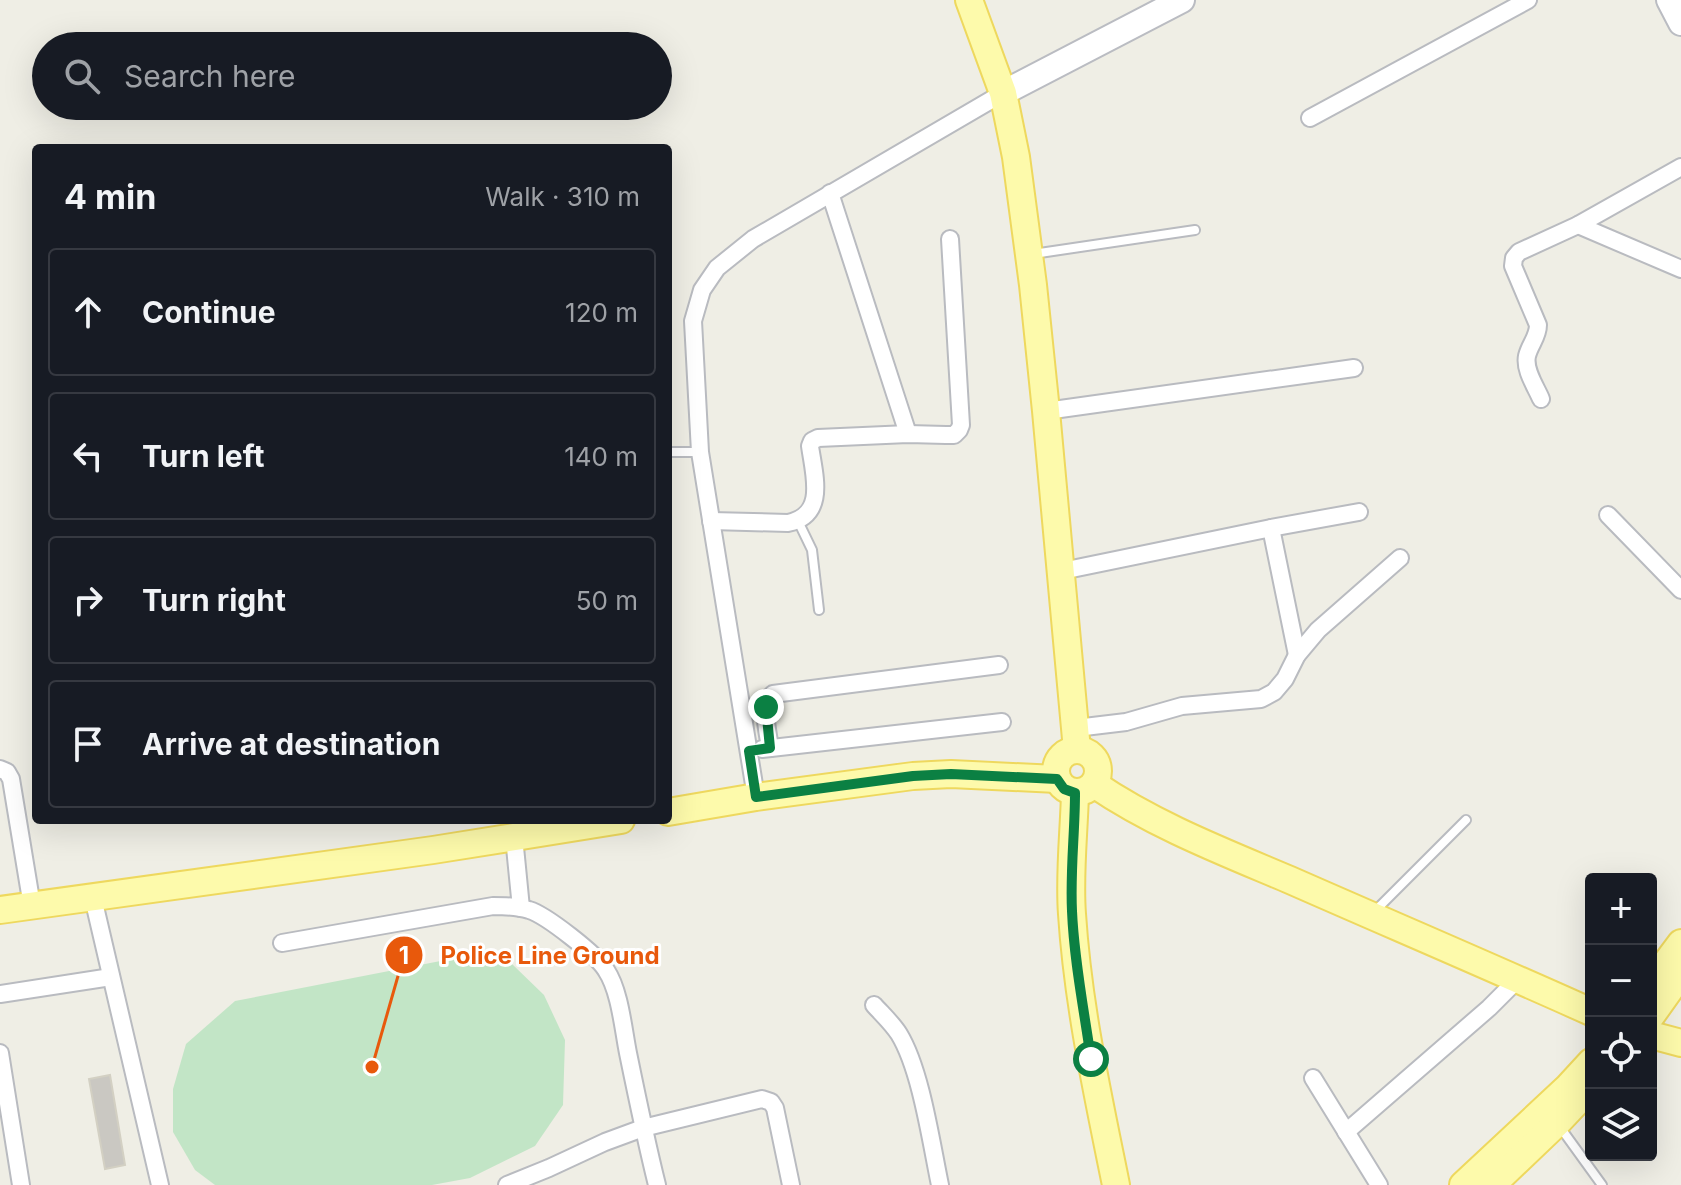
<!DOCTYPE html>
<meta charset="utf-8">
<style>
body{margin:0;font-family:Inter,sans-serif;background:#242831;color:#f1f3f6}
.controls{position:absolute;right:24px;bottom:24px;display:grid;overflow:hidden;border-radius:8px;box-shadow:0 8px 32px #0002}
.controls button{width:72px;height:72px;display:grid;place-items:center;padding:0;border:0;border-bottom:2px solid #363941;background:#171b24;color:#f1f3f6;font:40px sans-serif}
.stop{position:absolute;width:24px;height:24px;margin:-18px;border:6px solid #0b8043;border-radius:50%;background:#fff}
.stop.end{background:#0b8043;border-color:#fff;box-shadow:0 2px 8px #0008}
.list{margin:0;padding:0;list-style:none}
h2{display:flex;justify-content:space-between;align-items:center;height:104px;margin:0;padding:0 32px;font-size:34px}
h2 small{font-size:26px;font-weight:400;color:#9ea1a6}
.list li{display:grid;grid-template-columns:52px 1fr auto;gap:24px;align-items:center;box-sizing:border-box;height:128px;margin:0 16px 16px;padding:0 16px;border:2px solid #363941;border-radius:8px}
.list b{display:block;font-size:30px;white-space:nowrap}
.list em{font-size:26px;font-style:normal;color:#9ea1a6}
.icon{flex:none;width:44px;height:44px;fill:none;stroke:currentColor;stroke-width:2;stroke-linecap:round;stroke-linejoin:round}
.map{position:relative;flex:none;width:1681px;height:1185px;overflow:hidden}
.search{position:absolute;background:#171b24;box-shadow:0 8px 32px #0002;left:32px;top:32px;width:640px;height:88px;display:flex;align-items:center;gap:20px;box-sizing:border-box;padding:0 28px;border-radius:44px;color:#9ea1a6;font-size:30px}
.panel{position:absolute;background:#171b24;box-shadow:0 8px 32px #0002;left:32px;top:144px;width:640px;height:680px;border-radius:8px}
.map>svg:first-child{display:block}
</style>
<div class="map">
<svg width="1681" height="1185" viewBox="0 0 1681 1185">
<rect width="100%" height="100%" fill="#efeee5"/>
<polygon fill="#c2e5c6" points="461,957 512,964 544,995 565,1040 563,1105 535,1146 470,1178 432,1185 215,1185 195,1170 173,1132 173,1089 186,1044 235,1001"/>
<polygon fill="#cac8c2" stroke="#d3d0c3" stroke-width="2" points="110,1075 125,1165 105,1169 89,1079"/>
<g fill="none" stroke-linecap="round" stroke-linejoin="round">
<g stroke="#b9bbc0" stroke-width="12">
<g id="lane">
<polyline points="1033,254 1195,230"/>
<polyline points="668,452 700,452"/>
<polyline points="798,521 812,550 819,610"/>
<polyline points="1373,913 1466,820"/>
<polyline points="1560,1127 1602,1185"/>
</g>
</g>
<g stroke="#b9bbc0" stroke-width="20">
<g id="street">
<polyline points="1310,118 1528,0"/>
<polyline points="830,193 908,434"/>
<polyline points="1578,225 1681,269"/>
<path d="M1541 399C1536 387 1524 370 1527 356 1530 344 1538 337 1538 325L1513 266 1514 258 1519 252 1578 225 1681 167"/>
<polyline points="1046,411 1354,368"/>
<polyline points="1608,515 1681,590"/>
<path d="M711 521 788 523C827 515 814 475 810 446L812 441 818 438 908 434 946 435H954L959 430 961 425 950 239"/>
<polyline points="1271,528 1297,655"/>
<polyline points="1062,571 1271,528 1359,512"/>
<polyline points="1076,728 1126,722 1182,706 1261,699 1274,692 1285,679 1297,655 1318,630 1400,558"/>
<path d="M770 748C768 732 760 706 773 694L999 665"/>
<polyline points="762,749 1002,722"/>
<polyline points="0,769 7,772 11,779 32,906"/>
<polyline points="756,797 700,452 693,321 702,290 717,268 753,239 1003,93"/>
<polyline points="514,837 521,908"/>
<polyline points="93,898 160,1185"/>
<path d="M282 943 493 906C505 906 517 906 529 910 546 915 597 955 606 970 620 991 623 1028 628 1053 637 1097 646 1141 657 1185"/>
<polyline points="0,994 111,977"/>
<path d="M874 1005C882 1014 892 1023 899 1034 921 1070 931 1142 940 1185"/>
<polyline points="0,1053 21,1185"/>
<polyline points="1313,1078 1379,1185"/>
<polyline points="1346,1132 1489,1008 1518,979"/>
<polyline points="507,1185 549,1168 605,1142 643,1128 762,1099 771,1102 775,1108 791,1185"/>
</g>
</g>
<g stroke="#babcc2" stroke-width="28">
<g id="secondary">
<polyline points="1669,0 1681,23"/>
<polyline points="1003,93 1182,0"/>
</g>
</g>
<g stroke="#eed85e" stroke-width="30">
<g id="primary">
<polyline points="969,0 1003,93 1016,157 1033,285 1046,411 1077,750"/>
<circle cx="1077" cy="771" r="21"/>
<path d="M1094 784C1154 825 1224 852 1290 880 1390 924 1491 967 1591 1012"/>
<path d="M1075 793C1074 833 1069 874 1072 914 1078 1006 1098 1096 1116 1185"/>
<polyline points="668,812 756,797 913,776 951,774 1057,779"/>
<polyline points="0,910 433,850 621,820"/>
<polyline points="1651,983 1681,943"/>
<polyline points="1651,1016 1681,974"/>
<polyline points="1651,1035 1681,1043"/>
<polyline points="1463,1185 1568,1087 1591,1062"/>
<polyline points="1492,1185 1557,1123 1591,1087"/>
</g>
</g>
<use href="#lane" stroke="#fff" stroke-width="8"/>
<use href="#street" stroke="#fff" stroke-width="16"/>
<use href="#secondary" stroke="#fff" stroke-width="24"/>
<use href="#primary" stroke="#fdfaab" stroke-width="26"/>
</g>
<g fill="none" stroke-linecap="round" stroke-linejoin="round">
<path stroke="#0b8043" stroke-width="10" d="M766 707 770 748 749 751 756 797 913 776 951 774 1057 779 1064 789 1075 793C1075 832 1070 871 1072 911 1074 960 1084 1010 1091 1059"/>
</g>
<path fill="none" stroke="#e8590c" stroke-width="3" d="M372 1067L404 955"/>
<g fill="#e8590c" stroke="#fff" stroke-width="3">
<circle cx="372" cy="1067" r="8"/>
<circle cx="404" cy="955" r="20"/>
</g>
<g font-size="24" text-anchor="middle" font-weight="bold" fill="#fff">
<text x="404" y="964">1</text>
</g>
<g font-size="24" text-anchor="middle" font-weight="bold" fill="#e8590c" stroke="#fff" stroke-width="6" stroke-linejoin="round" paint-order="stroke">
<text x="550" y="964">Police Line Ground</text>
</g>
</svg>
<div class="controls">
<button>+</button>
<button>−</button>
<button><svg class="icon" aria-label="locate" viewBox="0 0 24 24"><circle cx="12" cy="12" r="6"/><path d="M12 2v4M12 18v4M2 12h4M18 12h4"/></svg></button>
<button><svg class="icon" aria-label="layers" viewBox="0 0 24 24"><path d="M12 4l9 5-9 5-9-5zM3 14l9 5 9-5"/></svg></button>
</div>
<div class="stop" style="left:1091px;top:1059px"></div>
<div class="stop end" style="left:766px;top:707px"></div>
<div class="search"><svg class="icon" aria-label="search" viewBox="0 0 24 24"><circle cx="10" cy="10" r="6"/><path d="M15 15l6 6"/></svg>Search here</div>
<section class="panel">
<h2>4 min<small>Walk · 310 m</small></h2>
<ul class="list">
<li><svg class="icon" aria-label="ahead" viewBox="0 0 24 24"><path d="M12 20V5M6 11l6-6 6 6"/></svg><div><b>Continue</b></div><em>120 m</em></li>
<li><svg class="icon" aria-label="left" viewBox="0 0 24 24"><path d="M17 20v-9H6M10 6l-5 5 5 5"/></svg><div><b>Turn left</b></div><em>140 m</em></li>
<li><svg class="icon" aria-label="right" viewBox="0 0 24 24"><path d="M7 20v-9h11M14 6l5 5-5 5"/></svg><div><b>Turn right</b></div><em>50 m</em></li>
<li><svg class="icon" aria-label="arrive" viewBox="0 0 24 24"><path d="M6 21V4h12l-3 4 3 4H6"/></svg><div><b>Arrive at destination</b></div></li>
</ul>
</section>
</div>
